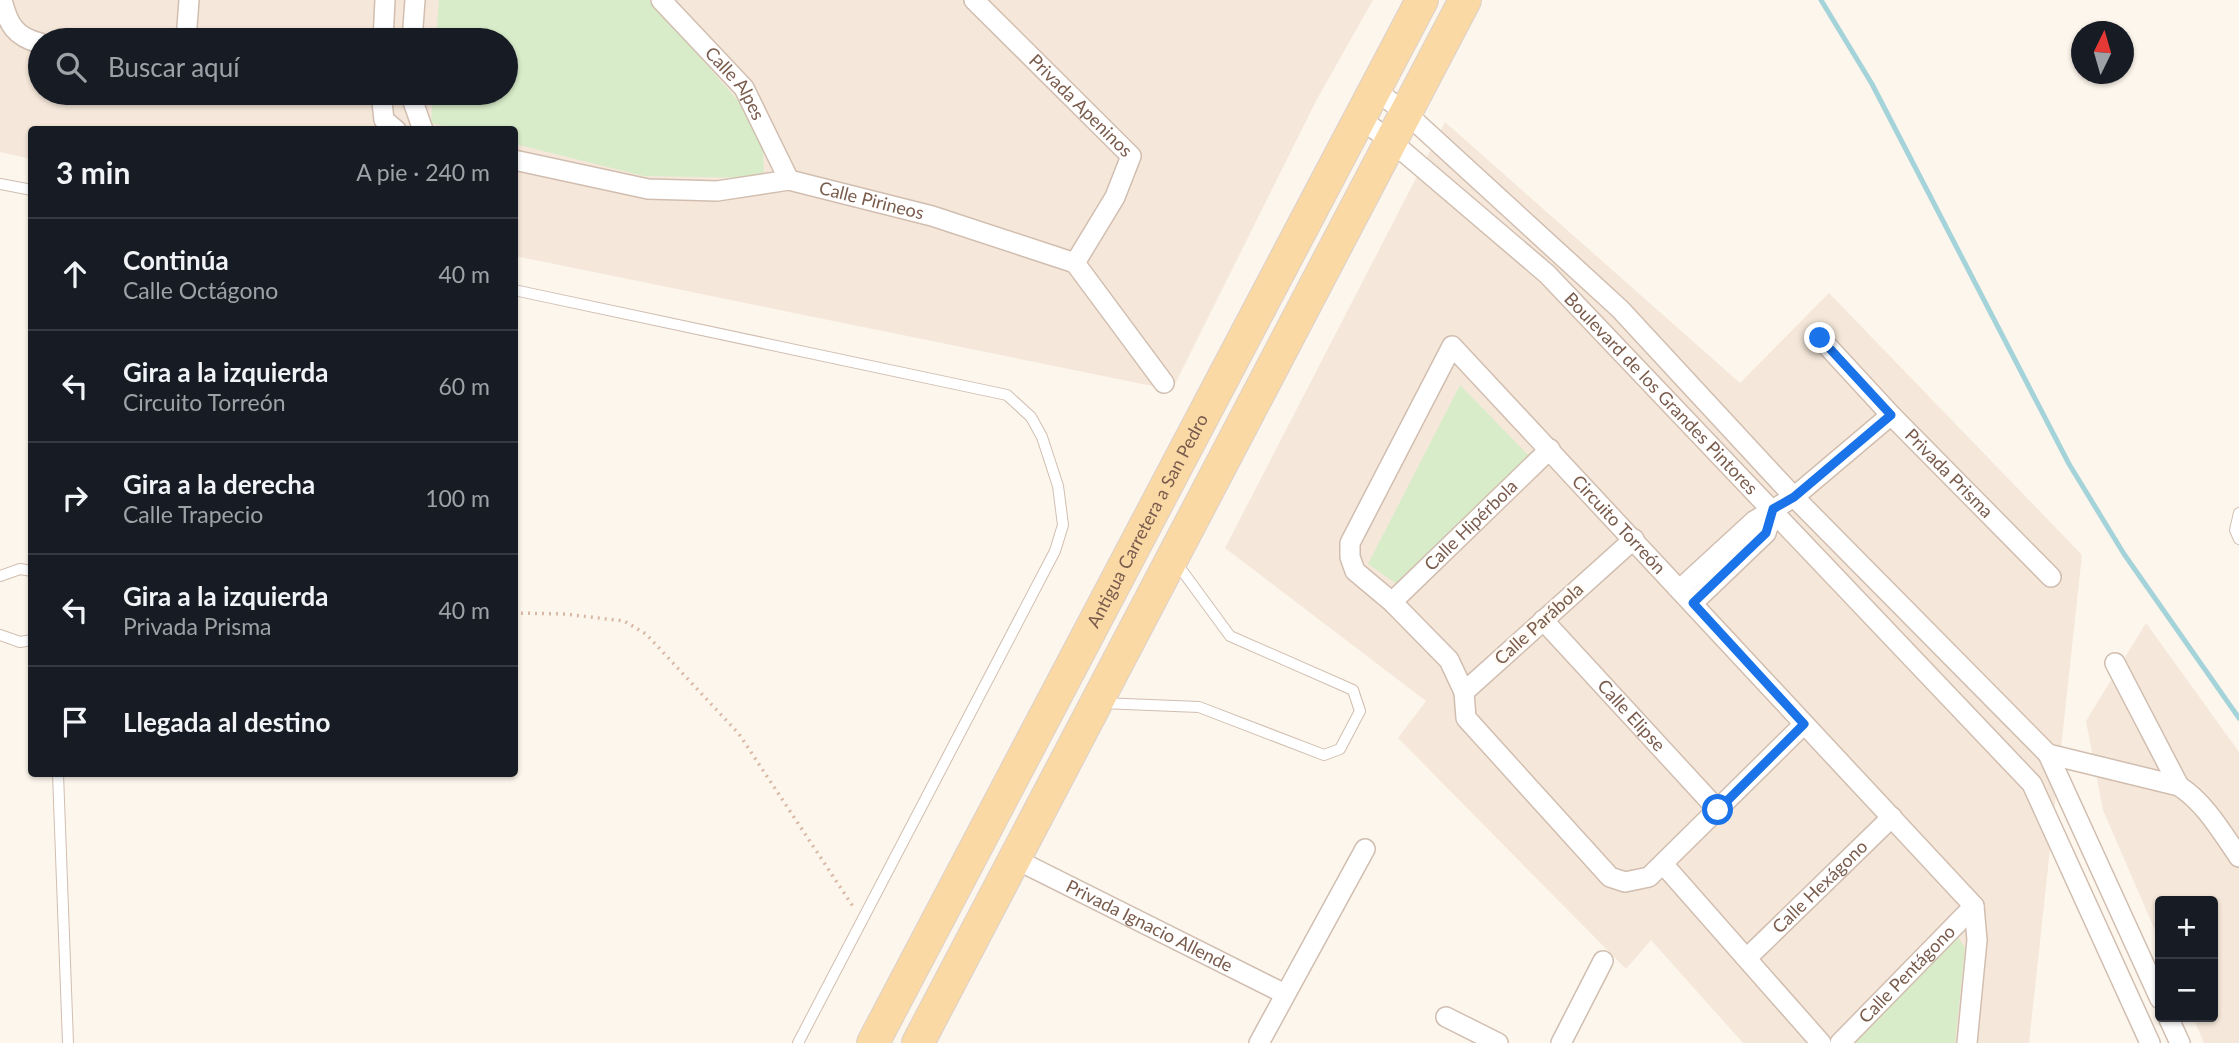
<!DOCTYPE html>
<html lang="es">
<meta charset="utf-8">
<style>
body{margin:0;font-family:Lato,sans-serif;background:#20242c;color:#f1f3f6}
.controls{position:absolute;right:21px;bottom:21px;display:grid;overflow:hidden;border-radius:7px;box-shadow:0 2px 5px #0004}
.controls button{width:63px;height:63px;display:grid;place-items:center;padding:0;border:0;border-bottom:2px solid #363941;background:#171b24;color:#f1f3f6;font:35px sans-serif}
.compass{position:absolute;left:2071px;top:21px;width:63px;height:63px;border-radius:50%;background:#171b24;box-shadow:0 2px 5px #0004;rotate:5deg}
.stop{position:absolute;width:21px;height:21px;margin:-16px;border:5px solid #1a73e8;border-radius:50%;background:#fff}
.stop.end{background:#1a73e8;border-color:#fff;box-shadow:0 2px 7px #0008}
.list{margin:0;padding:0;list-style:none}
h2{display:flex;justify-content:space-between;align-items:center;height:91px;margin:0;padding:0 28px;font-size:30px}
h2 small{font-size:23px;font-weight:400;color:#9ea1a6}
.list li{display:grid;grid-template-columns:46px 1fr auto;gap:21px;align-items:center;box-sizing:border-box;height:112px;padding:0 28px;border-top:2px solid #363941}
.list b{display:block;font-size:26px;white-space:nowrap}
.list p{margin:0;font-size:23px;white-space:nowrap;color:#9ea1a6}
.list em{font-size:23px;font-style:normal;color:#9ea1a6}
.icon{flex:none;width:38px;height:38px;fill:none;stroke:currentColor;stroke-width:2;stroke-linecap:round;stroke-linejoin:round}
.map{position:relative;flex:none;width:2239px;height:1043px;overflow:hidden}
.search{position:absolute;background:#171b24;box-shadow:0 2px 5px #0004;left:28px;top:28px;width:490px;height:77px;display:flex;align-items:center;gap:18px;box-sizing:border-box;padding:0 24px;border-radius:38px;color:#9ea1a6;font-size:26px}
.panel{position:absolute;background:#171b24;box-shadow:0 2px 5px #0004;left:28px;top:126px;width:490px;height:651px;border-radius:7px}
.map>svg:first-child{display:block}
</style>
<div class="map">
<svg width="2239" height="1043" viewBox="0 0 2239 1043">
<rect width="100%" height="100%" fill="#fdf6ec"/>
<g fill="#f5e8da" fill-rule="evenodd">
<path d="M0 0H1373L1316 101 1172 390 515 256 514 130H32L31 159 0 152ZM40 40H506V93H40Z"/>
<polygon points="1445,122 1740,383 1829,293 2082,555 2029,1043 1743,1043 1651,940 1626,969 1398,738 1426,701 1225,548"/>
<polygon points="2146,623 2239,752 2239,1043 2204,1043 2193,1017 2213,1017 2213,901 2160,901 2160,942 2103,810 2086,721"/>
</g>
<g fill="#d8ecc9">
<polygon points="439,0 650,0 741,104 763,149 764,178 644,176 515,144 514,130 457,129 431,123 433,93 506,93 506,40 436,40"/>
<polygon points="1460,385 1533,460 1398,585 1368,564"/>
<polygon points="1956,934 1965,948 1955,1043 1853,1043"/>
</g>
<g fill="none" stroke-linecap="round" stroke-linejoin="round">
<polyline stroke="#a5d3da" stroke-width="5" points="1821,0 1872,84 2069,464 2124,554 2239,718"/>
<g stroke="#d1beb0" stroke-width="12">
<g id="service">
<polyline points="0,184 32,190"/>
<polyline points="514,290 1007,395 1031,417 1042,437 1058,486 1063,525 1055,551 798,1043"/>
<polyline points="2239,513 2235,530 2239,539"/>
<polyline points="0,576 20,569 32,571"/>
<polyline points="0,635 20,642 32,640"/>
<polyline points="1101,703 1199,707 1324,755 1340,749 1360,711 1353,690 1230,636 1175,561"/>
<polyline points="58,774 68,1043"/>
</g>
</g>
<g stroke="#d1beb0" stroke-width="22">
<g id="minor">
<path d="M2 0C8 24 15 37 40 43"/>
<path id="s1" d="M661 0 744 88 789 180"/>
<path id="s2" d="M974 0 1131 156 1115 197 1075 263"/>
<polyline points="186,40 189,0"/>
<polyline points="383,40 385,0"/>
<polyline points="412,40 415,0"/>
<polyline points="1375,90 1406,113 1620,309 1794,497 2048,754 2160,999"/>
<polyline points="381,93 384,120 396,130"/>
<polyline points="410,93 423,130"/>
<path id="s3" d="M1358 117 1391 141 1547 274 2032 784 2150 1043"/>
<path id="s4" d="M514 160 648 189 717 191 789 180 932 216 1075 263 1164 383"/>
<path id="s5" d="M1820 338 1891 415 2051 577"/>
<polyline points="1634,539 1464,692 1466,718 1610,877 1625,882 1649,877 1804,724"/>
<polyline points="1680,589 1754,521 1794,497 1891,415"/>
<path id="s6" d="M1392 602 1550 449"/>
<polyline points="1693,603 1766,533 1774,509"/>
<path id="s7" d="M1543 620 1718 810"/>
<polyline points="2115,663 2179,786"/>
<path id="s8" d="M1464 692 1449 660 1392 602 1355 571 1350 557V543L1452 346 1974 906 1977 940 1967 1043"/>
<path d="M2048 754 2179 786C2205 803 2221 831 2239 857"/>
<path id="s9" d="M1015 859 1285 994"/>
<polyline points="1664,865 1821,1043"/>
<path id="s10" d="M1747 958 1892 817"/>
<polyline points="1446,1017 1498,1043"/>
<polyline points="2168,1017 2180,1043"/>
<polyline points="1259,1043 1365,849"/>
<polyline points="1561,1043 1603,961"/>
<path id="s11" d="M1840 1043 1974 906"/>
</g>
</g>
<g stroke="#dad1cd" stroke-width="34">
<g id="primary">
<path id="s12" d="M873 1043 1422 0"/>
<polyline points="918,1043 1465,0"/>
</g>
</g>
<polyline stroke="#d9b8a5" stroke-width="3.5" stroke-dasharray="2 5" stroke-linecap="butt" points="514,613 565,614 624,621 646,634 739,734 854,908"/>
<use href="#service" stroke="#fff" stroke-width="10"/>
<use href="#minor" stroke="#fff" stroke-width="19"/>
<use href="#primary" stroke="#fbd9a5" stroke-width="32"/>
</g>
<g fill="none" stroke-linecap="round" stroke-linejoin="round">
<polyline stroke="#1a73e8" stroke-width="9" points="1718,810 1804,724 1693,603 1766,533 1773,509 1794,497 1891,415 1820,338"/>
</g>
<g text-anchor="middle" stroke-width="5" stroke-linejoin="round" paint-order="stroke">
<g font-size="18" fill="#7a5c4d" stroke="#fffaf3">
<text dy="6" stroke="none"><textPath href="#s1" startOffset="112">Calle Alpes</textPath></text>
<text dy="6" stroke="none"><textPath href="#s2" startOffset="150">Privada Apeninos</textPath></text>
<text dy="6" stroke="none"><textPath href="#s4" startOffset="364">Calle Pirineos</textPath></text>
<text dy="6" stroke="none"><textPath href="#s3" startOffset="411">Boulevard de los Grandes Pintores</textPath></text>
<text dy="6" stroke="none"><textPath href="#s5" startOffset="187">Privada Prisma</textPath></text>
<text dy="6" stroke="none"><textPath href="#s12" startOffset="590">Antigua Carretera a San Pedro</textPath></text>
<text dy="6" stroke="none"><textPath href="#s8" startOffset="660">Circuito Torreón</textPath></text>
<text dy="6" stroke="none"><textPath href="#s6" startOffset="110">Calle Hipérbola</textPath></text>
<text transform="translate(1539 624) rotate(-42)" y="6">Calle Parábola</text>
<text dy="6" stroke="none"><textPath href="#s7" startOffset="130">Calle Elipse</textPath></text>
<text dy="6" stroke="none"><textPath href="#s10" startOffset="102">Calle Hexágono</textPath></text>
<text dy="6" stroke="none"><textPath href="#s9" startOffset="150">Privada Ignacio Allende</textPath></text>
<text dy="6" stroke="none"><textPath href="#s11" startOffset="96">Calle Pentágono</textPath></text>
</g>
</g>
</svg>
<div class="controls">
<button>+</button>
<button>−</button>
</div>
<svg class="compass" viewBox="-18 -18 36 36"><path d="M0-13l5 13h-10z" fill="#e53935"/><path d="M0 13l5-13h-10z" fill="#9ea1a6"/></svg>
<div class="stop" style="left:1718px;top:810px"></div>
<div class="stop end" style="left:1820px;top:338px"></div>
<div class="search"><svg class="icon" aria-label="search" viewBox="0 0 24 24"><circle cx="10" cy="10" r="6"/><path d="M15 15l6 6"/></svg>Buscar aquí</div>
<section class="panel">
<h2>3 min<small>A pie · 240 m</small></h2>
<ul class="list">
<li><svg class="icon" aria-label="ahead" viewBox="0 0 24 24"><path d="M12 20V5M6 11l6-6 6 6"/></svg><div><b>Continúa</b><p>Calle Octágono</p></div><em>40 m</em></li>
<li><svg class="icon" aria-label="left" viewBox="0 0 24 24"><path d="M17 20v-9H6M10 6l-5 5 5 5"/></svg><div><b>Gira a la izquierda</b><p>Circuito Torreón</p></div><em>60 m</em></li>
<li><svg class="icon" aria-label="right" viewBox="0 0 24 24"><path d="M7 20v-9h11M14 6l5 5-5 5"/></svg><div><b>Gira a la derecha</b><p>Calle Trapecio</p></div><em>100 m</em></li>
<li><svg class="icon" aria-label="left" viewBox="0 0 24 24"><path d="M17 20v-9H6M10 6l-5 5 5 5"/></svg><div><b>Gira a la izquierda</b><p>Privada Prisma</p></div><em>40 m</em></li>
<li><svg class="icon" aria-label="arrive" viewBox="0 0 24 24"><path d="M6 21V4h12l-3 4 3 4H6"/></svg><div><b>Llegada al destino</b></div></li>
</ul>
</section>
</div>
